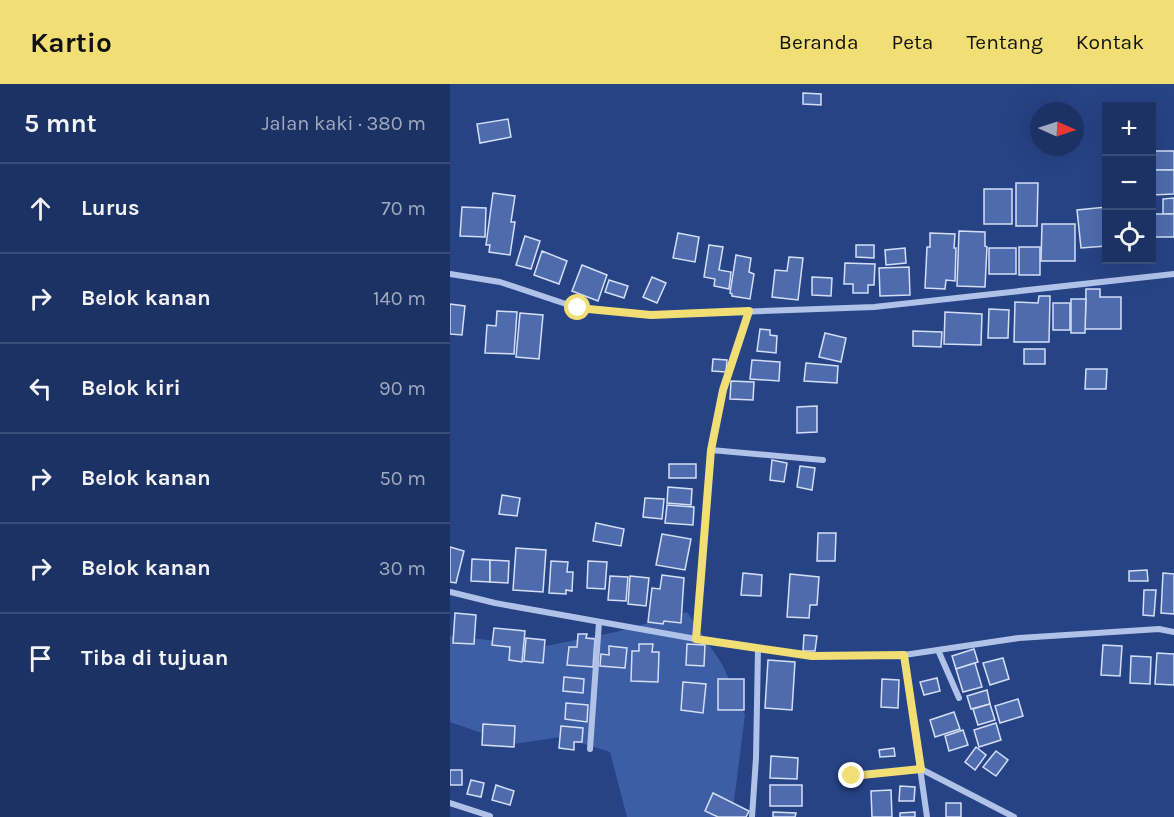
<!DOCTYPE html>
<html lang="id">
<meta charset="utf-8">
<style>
body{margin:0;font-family:Karla,sans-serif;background:#293e6d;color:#f1f3f6}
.controls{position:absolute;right:18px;top:18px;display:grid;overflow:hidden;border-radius:0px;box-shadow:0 6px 24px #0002}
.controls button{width:54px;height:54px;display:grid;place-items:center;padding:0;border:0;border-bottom:2px solid #3a4d78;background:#1c3264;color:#f1f3f6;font:30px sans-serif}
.compass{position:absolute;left:580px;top:18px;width:54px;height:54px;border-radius:50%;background:#1c3264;box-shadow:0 6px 24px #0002;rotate:93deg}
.stop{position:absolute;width:18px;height:18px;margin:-14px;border:4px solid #f1de75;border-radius:50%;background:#fff}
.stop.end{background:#f1de75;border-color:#fff;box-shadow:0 2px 6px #0008}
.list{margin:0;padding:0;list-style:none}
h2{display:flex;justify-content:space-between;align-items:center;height:78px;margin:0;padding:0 24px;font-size:26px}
h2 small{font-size:20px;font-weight:400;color:#a0aabf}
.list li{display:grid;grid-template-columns:39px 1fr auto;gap:18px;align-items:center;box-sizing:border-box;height:90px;padding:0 24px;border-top:2px solid #3a4d78}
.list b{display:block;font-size:22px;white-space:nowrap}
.list em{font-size:20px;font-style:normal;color:#a0aabf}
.icon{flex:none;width:33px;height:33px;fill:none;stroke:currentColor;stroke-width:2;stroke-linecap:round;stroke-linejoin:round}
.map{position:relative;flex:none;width:724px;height:733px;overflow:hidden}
header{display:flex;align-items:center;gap:36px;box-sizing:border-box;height:84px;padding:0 30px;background:#f1de75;color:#111}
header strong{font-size:28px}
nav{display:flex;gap:33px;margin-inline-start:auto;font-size:21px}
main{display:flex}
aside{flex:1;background:#1c3264}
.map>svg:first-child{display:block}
</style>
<header>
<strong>Kartio</strong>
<nav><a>Beranda</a><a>Peta</a><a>Tentang</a><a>Kontak</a></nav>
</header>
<main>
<aside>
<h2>5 mnt<small>Jalan kaki · 380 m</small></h2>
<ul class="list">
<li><svg class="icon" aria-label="ahead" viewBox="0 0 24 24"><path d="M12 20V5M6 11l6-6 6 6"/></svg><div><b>Lurus</b></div><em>70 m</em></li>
<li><svg class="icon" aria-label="right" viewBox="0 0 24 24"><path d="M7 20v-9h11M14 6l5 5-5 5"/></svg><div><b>Belok kanan</b></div><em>140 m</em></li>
<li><svg class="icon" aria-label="left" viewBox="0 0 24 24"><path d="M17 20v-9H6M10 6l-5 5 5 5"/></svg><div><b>Belok kiri</b></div><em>90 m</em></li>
<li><svg class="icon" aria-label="right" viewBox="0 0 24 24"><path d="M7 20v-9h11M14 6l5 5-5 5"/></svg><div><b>Belok kanan</b></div><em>50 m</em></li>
<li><svg class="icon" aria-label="right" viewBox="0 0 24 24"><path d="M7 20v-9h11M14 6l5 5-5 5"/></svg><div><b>Belok kanan</b></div><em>30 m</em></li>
<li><svg class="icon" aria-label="arrive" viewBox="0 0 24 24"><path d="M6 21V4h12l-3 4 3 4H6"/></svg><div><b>Tiba di tujuan</b></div></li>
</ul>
</aside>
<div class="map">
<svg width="724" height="733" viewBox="0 0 724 733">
<rect width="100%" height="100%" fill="#264385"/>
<polygon fill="#3d5da4" points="237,528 272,580 295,631 282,733 177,733 160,668 111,653 64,660 0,638 0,552 96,562 166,548"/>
<g fill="#4e6cad" stroke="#d4dff6" stroke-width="1.5">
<polygon points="353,9 371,10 371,21 353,20"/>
<polygon points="58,35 61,53 30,59 27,40"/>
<rect x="702" y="67" width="22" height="19"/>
<polygon points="702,86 724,86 724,110 702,111"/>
<polygon points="566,99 588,99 587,142 566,142"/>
<rect x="534" y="105" width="28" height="35"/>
<polygon points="43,109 65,112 61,138 65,138 60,171 39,168 40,161 36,161"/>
<polygon points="724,114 724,130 713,130 713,115"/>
<polygon points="12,123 36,124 35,153 10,152"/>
<polygon points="656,123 656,162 631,164 627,126"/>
<polygon points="703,130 724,130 724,153 704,153"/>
<polygon points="592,140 625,140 625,177 591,177"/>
<polygon points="509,147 535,148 535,162 537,163 535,203 507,202"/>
<polygon points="228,149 249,153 245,178 223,174"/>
<polygon points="480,149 505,150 504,164 506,164 505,197 496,196 495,205 475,204 477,163 480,163"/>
<polygon points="75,152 90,157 81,185 66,181"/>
<polygon points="259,161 273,163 269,186 281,188 279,205 264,202 265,195 254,193"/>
<polygon points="406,161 424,161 424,174 406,173"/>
<rect x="569" y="163" width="21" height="28"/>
<polygon points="455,164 456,179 436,181 435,166"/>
<rect x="539" y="164" width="27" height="26"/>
<polygon points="92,167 117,177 109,200 84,191"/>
<polygon points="286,171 301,174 299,188 304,190 300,215 282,212 282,210 280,209"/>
<polygon points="339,173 353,174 348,216 322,213 325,186 337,187"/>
<polygon points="395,179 425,180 424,201 418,201 418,209 403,209 403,200 394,200"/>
<polygon points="132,181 157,191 148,217 122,207"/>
<polygon points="459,183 460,211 430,212 429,184"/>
<polygon points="202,193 216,199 207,219 193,213"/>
<polygon points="362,193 382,194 381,212 362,211"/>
<polygon points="159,196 178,202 174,214 155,208"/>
<polygon points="636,205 650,205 650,213 671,213 671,245 635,245"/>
<polygon points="589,212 600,212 599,258 564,258 565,218 588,219"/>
<polygon points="621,215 636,215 635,249 621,249"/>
<rect x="603" y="219" width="17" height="27"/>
<polygon points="0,220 15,222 12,251 0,250"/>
<polygon points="539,225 559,226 558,254 538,254"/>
<polygon points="47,227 67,228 64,270 35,269 37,241 46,242"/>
<polygon points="495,228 532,230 531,261 494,260"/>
<polygon points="70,229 93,231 89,275 66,273"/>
<polygon points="310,245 320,246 320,251 327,252 326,269 307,267"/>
<polygon points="463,247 492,248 491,263 463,262"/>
<polygon points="375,249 396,254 391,278 369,273"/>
<rect x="574" y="265" width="21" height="15"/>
<polygon points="263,275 277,276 276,288 262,287"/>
<polygon points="302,276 330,278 329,297 300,295"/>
<polygon points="356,279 388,282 387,299 354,297"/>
<polygon points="636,285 657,285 656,305 635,305"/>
<polygon points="281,297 304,298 303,316 280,315"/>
<polygon points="367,322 367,348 347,349 347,323"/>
<polygon points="322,376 337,379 334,398 320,396"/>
<rect x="219" y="380" width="27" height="14"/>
<polygon points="350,382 365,384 362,406 347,403"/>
<polygon points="218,403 242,405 241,421 217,419"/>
<polygon points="52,411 70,414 67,432 49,430"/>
<polygon points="195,414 214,415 212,435 193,433"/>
<polygon points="217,421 244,423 243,441 215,439"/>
<polygon points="146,439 174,445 171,462 143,457"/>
<polygon points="368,449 386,449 385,477 367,477"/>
<polygon points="212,450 241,455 235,486 206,481"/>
<polygon points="0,463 14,467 6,499 0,498"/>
<polygon points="66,464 96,466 93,508 63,506"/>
<polygon points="22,475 40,476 40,498 21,497"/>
<polygon points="40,476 59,477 58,499 40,498"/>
<polygon points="101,477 118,478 117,488 123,488 122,507 116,506 116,510 99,509"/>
<polygon points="138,477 157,478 155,505 137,504"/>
<polygon points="697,486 698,497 679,497 679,487"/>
<polygon points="293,489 312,491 311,512 291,511"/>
<polygon points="713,489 724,490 724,530 711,529"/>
<polygon points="340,490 369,493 367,521 360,521 359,534 337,533"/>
<polygon points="212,491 234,494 231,539 214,537 213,540 198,538 202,504 210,505"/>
<polygon points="160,492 178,493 176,517 158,516"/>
<polygon points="180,492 199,494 196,522 178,520"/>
<polygon points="694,506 706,506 704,532 693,531"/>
<polygon points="5,529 26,531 24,560 3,559"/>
<polygon points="44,544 75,547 72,578 59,576 60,563 42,561"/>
<polygon points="128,550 137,550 136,554 145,555 143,583 117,581 119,563 127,563"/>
<polygon points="354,551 367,552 365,567 353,567"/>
<polygon points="76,554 95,556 93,579 74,577"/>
<polygon points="189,560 203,560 202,568 209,568 208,598 181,597 182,567 189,567"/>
<polygon points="237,560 255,561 254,582 236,581"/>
<polygon points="653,561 672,562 670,592 651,591"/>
<polygon points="159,562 177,564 175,584 150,582 151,570 159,571"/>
<polygon points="524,565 528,578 506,585 502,572"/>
<polygon points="707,569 724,570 724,601 705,600"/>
<polygon points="681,572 701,573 700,600 680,599"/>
<polygon points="553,574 559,595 540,601 533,579"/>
<polygon points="318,576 345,578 342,626 315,624"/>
<polygon points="525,579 532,603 513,608 506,585"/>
<polygon points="114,593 134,595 133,609 113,607"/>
<polygon points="487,594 490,607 474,611 470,598"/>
<rect x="268" y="595" width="26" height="31"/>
<polygon points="432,595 449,596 448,624 431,623"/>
<polygon points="233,598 256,600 253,629 231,626"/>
<polygon points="537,606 540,620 521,625 517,612"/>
<polygon points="568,615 573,632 550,639 545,622"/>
<polygon points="116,619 138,621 137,638 115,635"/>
<polygon points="540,620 545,636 528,641 523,625"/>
<polygon points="504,628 510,645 485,653 480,636"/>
<polygon points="546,639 551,656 529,663 524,646"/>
<polygon points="33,640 65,642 64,663 32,661"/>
<polygon points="111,642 133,644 132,658 124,658 124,666 109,664"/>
<polygon points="513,646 518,661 499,667 495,652"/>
<polygon points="526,663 536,671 525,686 515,678"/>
<polygon points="444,664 445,672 430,673 429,666"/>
<polygon points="546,667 558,676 546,692 533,683"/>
<polygon points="321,672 348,674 347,695 320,694"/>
<rect x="0" y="686" width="12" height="15"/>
<polygon points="21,696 34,699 31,713 17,710"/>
<polygon points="46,701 64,707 60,721 42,716"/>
<rect x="320" y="701" width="32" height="21"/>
<polygon points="450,702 465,703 464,717 449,717"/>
<polygon points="441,706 442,733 422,733 421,707"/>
<polygon points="263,709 299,727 296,733 268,733 255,727"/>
<rect x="496" y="719" width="15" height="14"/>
<polygon points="323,728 346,729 345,733 323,733"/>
<polygon points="465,728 465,733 450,733 450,729"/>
</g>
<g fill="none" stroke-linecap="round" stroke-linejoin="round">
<g stroke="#b0c2e8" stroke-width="6">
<polyline points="0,190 50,198 128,224 201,231 424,223 724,190"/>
<polyline points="261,366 373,376"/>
<polyline points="0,508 45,519 246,555 362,572 454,571 569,554 709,545 724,548"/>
<polyline points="246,555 261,366 273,306 299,227"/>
<polyline points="488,566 509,614"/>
<polyline points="454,571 477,733"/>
<polyline points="140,665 149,538"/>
<polyline points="402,692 471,685 564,733"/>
<polyline points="0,719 40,732"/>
<polyline points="302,733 306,674 308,565"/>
</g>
</g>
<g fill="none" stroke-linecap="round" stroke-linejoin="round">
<polyline stroke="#f1de75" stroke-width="8" points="128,224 201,231 299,227 273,306 261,366 246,555 362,572 454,571 471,685 402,692"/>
</g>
</svg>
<div class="controls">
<button>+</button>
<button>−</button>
<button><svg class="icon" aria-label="locate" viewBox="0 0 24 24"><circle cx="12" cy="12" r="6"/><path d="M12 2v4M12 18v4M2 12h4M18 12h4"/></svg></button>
</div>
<svg class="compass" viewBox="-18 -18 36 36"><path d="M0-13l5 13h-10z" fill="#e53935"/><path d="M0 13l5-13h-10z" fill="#a0aabf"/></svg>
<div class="stop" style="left:128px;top:224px"></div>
<div class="stop end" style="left:402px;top:692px"></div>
</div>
</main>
